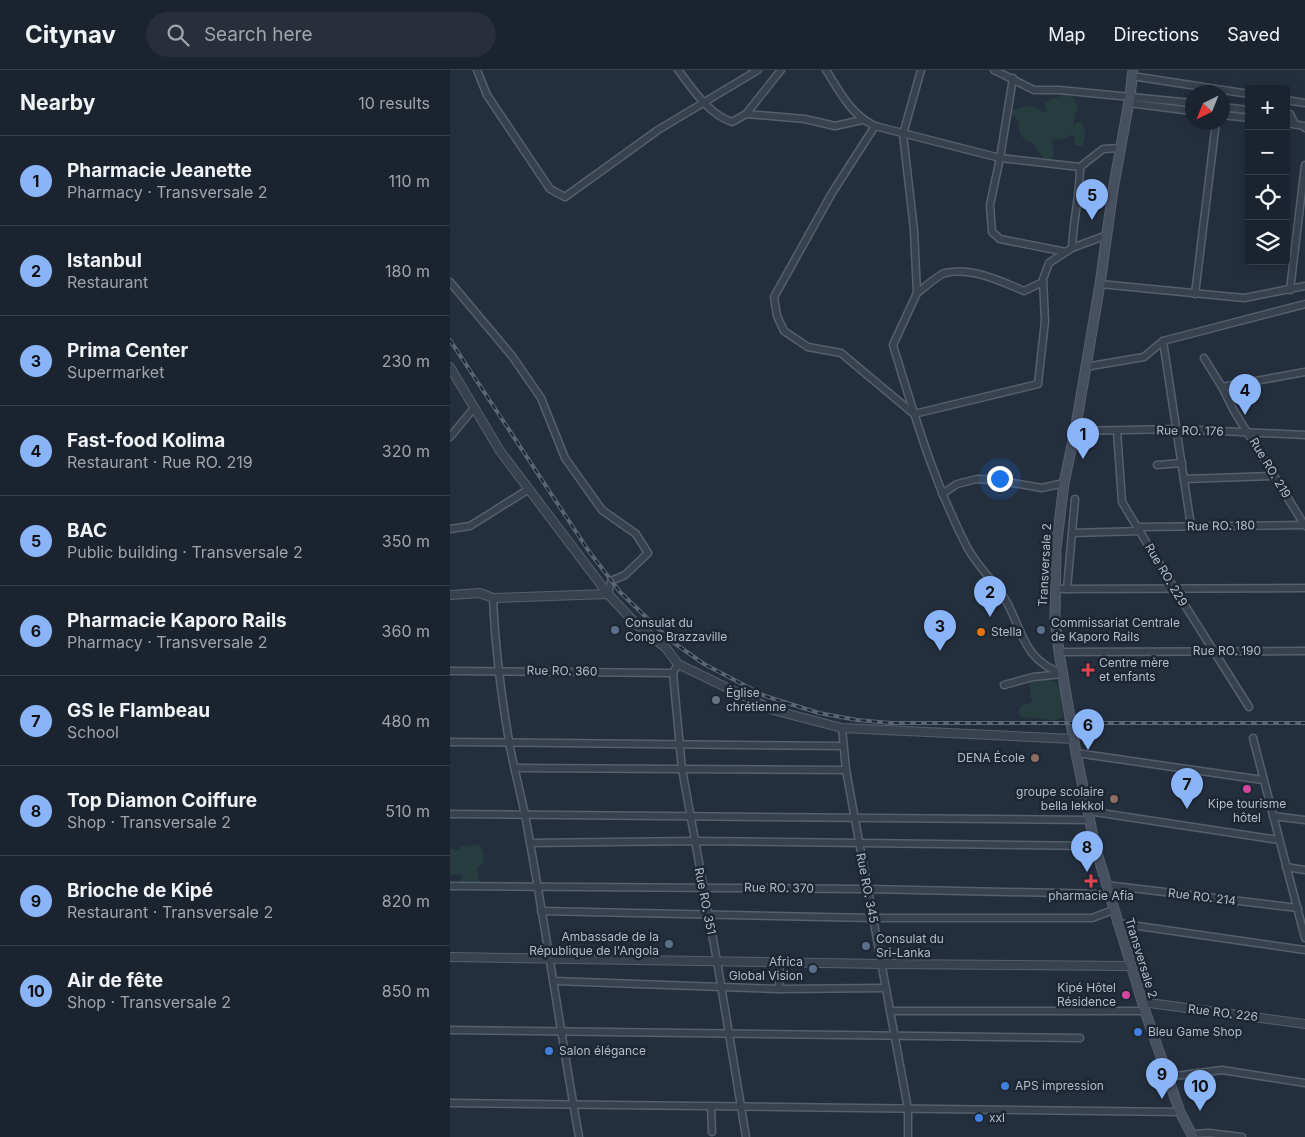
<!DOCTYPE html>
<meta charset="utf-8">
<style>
body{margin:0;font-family:Inter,sans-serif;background:#282f3a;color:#f1f3f6}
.controls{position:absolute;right:15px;top:15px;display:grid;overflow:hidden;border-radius:5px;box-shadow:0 2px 12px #0003}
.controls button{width:45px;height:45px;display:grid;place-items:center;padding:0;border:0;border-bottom:1px solid #39404a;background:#1b232e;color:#f1f3f6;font:25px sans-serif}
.compass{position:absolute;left:735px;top:15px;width:45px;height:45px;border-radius:50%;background:#1b232e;box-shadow:0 2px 12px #0003;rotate:223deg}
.you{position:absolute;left:549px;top:408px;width:18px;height:18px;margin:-12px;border:4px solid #fff;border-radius:50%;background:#1a73e8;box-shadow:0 0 0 8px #1a73e833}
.badge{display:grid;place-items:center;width:32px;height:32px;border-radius:50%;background:#8ab4f8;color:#111;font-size:16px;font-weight:700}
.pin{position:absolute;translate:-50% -41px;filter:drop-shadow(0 1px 2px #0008)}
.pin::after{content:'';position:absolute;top:26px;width:18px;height:15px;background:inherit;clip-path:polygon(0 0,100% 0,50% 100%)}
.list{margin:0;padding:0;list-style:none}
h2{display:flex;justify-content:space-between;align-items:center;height:65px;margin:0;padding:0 20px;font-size:21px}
h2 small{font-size:16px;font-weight:400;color:#a0a4aa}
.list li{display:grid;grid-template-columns:32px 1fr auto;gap:15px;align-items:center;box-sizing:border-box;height:90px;padding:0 20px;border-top:1px solid #39404a}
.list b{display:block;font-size:19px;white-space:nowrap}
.list p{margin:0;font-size:16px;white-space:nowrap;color:#a0a4aa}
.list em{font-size:16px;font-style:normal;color:#a0a4aa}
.icon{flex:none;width:28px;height:28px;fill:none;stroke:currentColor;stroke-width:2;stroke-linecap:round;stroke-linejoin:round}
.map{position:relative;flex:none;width:855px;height:1067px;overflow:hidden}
header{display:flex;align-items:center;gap:30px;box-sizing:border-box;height:70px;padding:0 25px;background:#1b232e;border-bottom:1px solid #39404a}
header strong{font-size:24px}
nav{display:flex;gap:28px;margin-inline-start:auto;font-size:18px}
.search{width:350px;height:45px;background:#282f3a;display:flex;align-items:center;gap:12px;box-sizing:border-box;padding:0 18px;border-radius:28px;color:#a0a4aa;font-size:19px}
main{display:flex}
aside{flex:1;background:#1b232e}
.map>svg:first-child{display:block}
</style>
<header>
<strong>Citynav</strong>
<div class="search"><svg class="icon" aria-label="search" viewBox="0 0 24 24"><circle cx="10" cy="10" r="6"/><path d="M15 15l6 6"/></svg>Search here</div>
<nav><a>Map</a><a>Directions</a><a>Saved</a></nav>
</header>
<main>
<aside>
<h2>Nearby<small>10 results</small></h2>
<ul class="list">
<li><span class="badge">1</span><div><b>Pharmacie Jeanette</b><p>Pharmacy · Transversale 2</p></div><em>110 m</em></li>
<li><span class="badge">2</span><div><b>Istanbul</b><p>Restaurant</p></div><em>180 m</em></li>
<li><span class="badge">3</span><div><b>Prima Center</b><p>Supermarket</p></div><em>230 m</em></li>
<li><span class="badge">4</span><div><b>Fast-food Kolima</b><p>Restaurant · Rue RO. 219</p></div><em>320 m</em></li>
<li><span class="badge">5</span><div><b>BAC</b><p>Public building · Transversale 2</p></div><em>350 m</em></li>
<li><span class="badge">6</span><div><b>Pharmacie Kaporo Rails</b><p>Pharmacy · Transversale 2</p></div><em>360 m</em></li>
<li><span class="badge">7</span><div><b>GS le Flambeau</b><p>School</p></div><em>480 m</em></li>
<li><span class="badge">8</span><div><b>Top Diamon Coiffure</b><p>Shop · Transversale 2</p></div><em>510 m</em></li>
<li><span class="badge">9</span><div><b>Brioche de Kipé</b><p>Restaurant · Transversale 2</p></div><em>820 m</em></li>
<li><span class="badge">10</span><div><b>Air de fête</b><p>Shop · Transversale 2</p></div><em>850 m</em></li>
</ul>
</aside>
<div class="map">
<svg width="855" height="1067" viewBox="0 0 855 1067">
<rect width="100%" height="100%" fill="#242f3e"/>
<g fill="#263c3f">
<path d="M617 24 624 29 628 39 624 46V55L627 52 632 53C636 59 636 70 632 76L625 75 624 66 621 65C615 70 608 68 602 71L604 86 600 90C589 88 589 80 583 74 581 72 578 72 576 70 569 66 569 59 569 52L561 43 562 40C572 36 586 33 594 43L596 41 595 33 601 29Z"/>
<path d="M583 609H595L606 612 611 621 613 647 604 651C592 647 582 649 570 647L569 641 571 636 582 632 579 612Z"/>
<path d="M29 775C34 780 34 787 33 794L27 798 30 814H10L8 811 13 807 11 805 4 804 0 806V777L7 781 12 776Z"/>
</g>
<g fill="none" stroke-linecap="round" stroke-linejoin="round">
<g stroke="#565f6c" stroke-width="9">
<g id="minor">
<polyline points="27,0 37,25 100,119 115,127 208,60 308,0"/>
<path d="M228 0C243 19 258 44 282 52L296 44 331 0"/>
<path d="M376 0C390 22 401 45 425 56L550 88 630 97"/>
<path d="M471 0 453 64 464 160 467 223 443 275C464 344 484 413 517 477 527 496 544 511 555 529 574 562 572 589 613 604L583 607 554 615"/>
<polyline points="544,0 584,20 609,20 742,33"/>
<polyline points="682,6 799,24"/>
<polyline points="563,8 550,88 540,135 542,162 550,169 616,182"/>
<polyline points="836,30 855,33"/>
<polyline points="679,33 742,41"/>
<polyline points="772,37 799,40"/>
<polyline points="296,44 355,49 385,56 412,50"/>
<polyline points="836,44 840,44 845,54"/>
<polyline points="772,45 799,48"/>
<polyline points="836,53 854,56 855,58"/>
<polyline points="425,56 382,123 324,227 327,246 334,261 358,277 391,283 464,344 588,314 595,251 593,209 599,193 622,178 657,165"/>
<path d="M622 178C623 151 630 125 630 97L653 79 671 78"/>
<polyline points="0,212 62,286 91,328 115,388 152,440 186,464 198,483 175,505 161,511 158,524"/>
<polyline points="650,214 794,228 855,216"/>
<polyline points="840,220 855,95"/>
<path d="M467 223C474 218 488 205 495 203 521 197 551 211 574 221L593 212"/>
<polyline points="745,224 766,52"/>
<polyline points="713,271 741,456"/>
<polyline points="754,288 772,317 784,341 855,456"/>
<polyline points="635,297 694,287 713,271 855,234"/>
<polyline points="772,317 855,302"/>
<polyline points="625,361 727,359 855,365"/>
<polyline points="667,361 672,432 724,518 799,637"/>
<polyline points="0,367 24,338"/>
<polyline points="707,395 732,393"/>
<polyline points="734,409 824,406"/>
<polyline points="492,424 507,414 527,409 546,410 592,418 614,413"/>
<polyline points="687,457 855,455"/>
<polyline points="0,459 20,456 79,419"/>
<polyline points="622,463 690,461"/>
<polyline points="604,519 855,518"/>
<polyline points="617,519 625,429"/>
<path d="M43 528C45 576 51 624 59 671 63 696 70 720 75 745 95 852 110 960 129 1067"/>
<polyline points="609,582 855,581"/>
<polyline points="228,594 223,603 232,699 267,891 296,1067"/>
<polyline points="0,601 223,603"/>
<polyline points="392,658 396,700 458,1039 458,1067"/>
<polyline points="803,668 855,868"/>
<polyline points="0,672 392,676"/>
<polyline points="626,683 813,710"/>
<polyline points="65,698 396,700"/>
<polyline points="638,741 829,770"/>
<polyline points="0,744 640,750"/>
<polyline points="823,746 855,750"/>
<polyline points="80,773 244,771 645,776"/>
<polyline points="836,797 855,800"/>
<polyline points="656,815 848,838"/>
<polyline points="0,816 416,819 659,824"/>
<polyline points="91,841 423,848 642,848 663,840"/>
<polyline points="667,853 855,880"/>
<polyline points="104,911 329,919 436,918"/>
<polyline points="329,919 330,892"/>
<polyline points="440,941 695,941"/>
<polyline points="0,960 630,968"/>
<polyline points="717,1007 772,1000 855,1013"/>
<polyline points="0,1033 730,1042"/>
<polyline points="261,1036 262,1062"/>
<polyline points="741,1064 759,1063 792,1067"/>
</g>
</g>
<g stroke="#565f6c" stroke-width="10">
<g id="tertiary">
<polyline points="0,297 50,381 158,524 186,554 216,578 228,594 323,640 392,658 624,669"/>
<polyline points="0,525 30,523 43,528 158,524"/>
<polyline points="0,887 432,894 680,896"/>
<polyline points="692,932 855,954"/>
</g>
</g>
<g stroke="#565f6c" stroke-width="11">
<polyline id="secondary" points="683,0 680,26 663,120 650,214 625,361 614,413 606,479 605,550 609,582 626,683 645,776 695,941 730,1042 743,1067"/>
</g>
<use href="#minor" stroke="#38414e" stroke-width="6"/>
<use href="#tertiary" stroke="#38414e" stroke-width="8"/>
<use href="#secondary" stroke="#465061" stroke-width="9"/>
<g stroke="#5a6575" stroke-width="4">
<polyline id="rail" points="0,270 138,480 170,522 220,570 254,594 315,626 369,643 407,650 441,653 855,653"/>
</g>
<use href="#rail" stroke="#1d2633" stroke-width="2" stroke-dasharray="5.5" stroke-linecap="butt"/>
</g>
<g fill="#5c6f8a" stroke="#1d2633" stroke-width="2">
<circle cx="165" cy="560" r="5"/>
<circle cx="591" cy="560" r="5"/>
<circle cx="219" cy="874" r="5"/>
<circle cx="416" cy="876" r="5"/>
<circle cx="363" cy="899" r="5"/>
</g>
<circle fill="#e8710a" stroke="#1d2633" stroke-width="2" cx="531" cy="562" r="5"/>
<g fill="#e0444e" stroke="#1d2633" stroke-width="2">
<path d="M635.5 592.5h5v5h5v5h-5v5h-5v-5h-5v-5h5z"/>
<path d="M638.5 803.5h5v5h5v5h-5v5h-5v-5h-5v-5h5z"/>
</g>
<circle fill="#6b7280" stroke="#1d2633" stroke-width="2" cx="266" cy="630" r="5"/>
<g fill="#8d6e63" stroke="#1d2633" stroke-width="2">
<circle cx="585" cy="688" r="5"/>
<circle cx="664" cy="729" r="5"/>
</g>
<g fill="#d1479c" stroke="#1d2633" stroke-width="2">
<circle cx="797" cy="719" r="5"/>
<circle cx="676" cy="925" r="5"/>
</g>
<g fill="#3f7fe0" stroke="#1d2633" stroke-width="2">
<circle cx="688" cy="962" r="5"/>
<circle cx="99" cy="981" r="5"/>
<circle cx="555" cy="1016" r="5"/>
<circle cx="529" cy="1048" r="5"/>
</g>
<g text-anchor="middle" stroke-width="5" stroke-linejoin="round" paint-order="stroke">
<g font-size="12" fill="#b4bcc9" stroke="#1d2633">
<text transform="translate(740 361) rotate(1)" y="4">Rue RO. 176</text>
<text transform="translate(820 398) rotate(59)" y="4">Rue RO. 219</text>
<text transform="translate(771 456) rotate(-1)" y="4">Rue RO. 180</text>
<text transform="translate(595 495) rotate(-87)" y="4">Transversale 2</text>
<text transform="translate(716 505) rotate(59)" y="4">Rue RO. 229</text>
<text x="777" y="585">Rue RO. 190</text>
<text transform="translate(112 601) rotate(1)" y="4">Rue RO. 360</text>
<text transform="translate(329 818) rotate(1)" y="4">Rue RO. 370</text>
<text transform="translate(417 818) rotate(79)" y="4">Rue RO. 345</text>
<text transform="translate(752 827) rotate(7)" y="4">Rue RO. 214</text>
<text transform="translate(255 831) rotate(79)" y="4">Rue RO. 351</text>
<text transform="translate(691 888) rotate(73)" y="4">Transversale 2</text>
<text transform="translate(773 943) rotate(7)" y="4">Rue RO. 226</text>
</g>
<g font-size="12" fill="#b4bcc9" stroke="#1d2633" text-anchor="start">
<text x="175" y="557">Consulat du<tspan x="175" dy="14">Congo Brazzaville</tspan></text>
<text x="601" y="557">Commissariat Centrale<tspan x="601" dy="14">de Kaporo Rails</tspan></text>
<text x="541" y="566">Stella</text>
<text x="649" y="597">Centre mère<tspan x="649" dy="14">et enfants</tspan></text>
<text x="276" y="627">Église<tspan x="276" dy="14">chrétienne</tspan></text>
<text x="575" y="692" text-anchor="end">DENA École</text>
<text x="654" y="726" text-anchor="end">groupe scolaire<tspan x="654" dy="14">bella lekkol</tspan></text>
<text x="797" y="738" text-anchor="middle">Kipe tourisme<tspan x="797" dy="14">hôtel</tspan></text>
<text x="641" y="830" text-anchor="middle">pharmacie Afia</text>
<text x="209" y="871" text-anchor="end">Ambassade de la<tspan x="209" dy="14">République de l'Angola</tspan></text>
<text x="426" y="873">Consulat du<tspan x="426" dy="14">Sri-Lanka</tspan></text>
<text x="353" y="896" text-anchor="end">Africa<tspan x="353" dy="14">Global Vision</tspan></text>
<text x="666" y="922" text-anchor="end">Kipé Hôtel<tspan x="666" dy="14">Résidence</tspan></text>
<text x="698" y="966">Bleu Game Shop</text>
<text x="109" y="985">Salon élégance</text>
<text x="565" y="1020">APS impression</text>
<text x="539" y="1052">xxl</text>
</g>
</g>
</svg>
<div class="controls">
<button>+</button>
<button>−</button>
<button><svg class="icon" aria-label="locate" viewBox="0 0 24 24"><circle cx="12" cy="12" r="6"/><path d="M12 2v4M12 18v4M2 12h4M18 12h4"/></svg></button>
<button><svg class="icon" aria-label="layers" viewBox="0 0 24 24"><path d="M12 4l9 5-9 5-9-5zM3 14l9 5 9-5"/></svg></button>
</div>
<svg class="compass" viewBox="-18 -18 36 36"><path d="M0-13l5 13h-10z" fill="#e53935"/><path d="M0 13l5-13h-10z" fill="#a0a4aa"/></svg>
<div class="you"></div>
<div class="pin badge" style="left:633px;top:389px">1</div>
<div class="pin badge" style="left:540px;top:547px">2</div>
<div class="pin badge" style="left:490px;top:581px">3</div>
<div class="pin badge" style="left:795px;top:345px">4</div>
<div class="pin badge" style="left:642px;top:150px">5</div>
<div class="pin badge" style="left:638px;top:680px">6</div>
<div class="pin badge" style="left:737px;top:739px">7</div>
<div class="pin badge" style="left:637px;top:802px">8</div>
<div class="pin badge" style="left:712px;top:1029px">9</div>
<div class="pin badge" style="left:750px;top:1041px">10</div>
</div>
</main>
